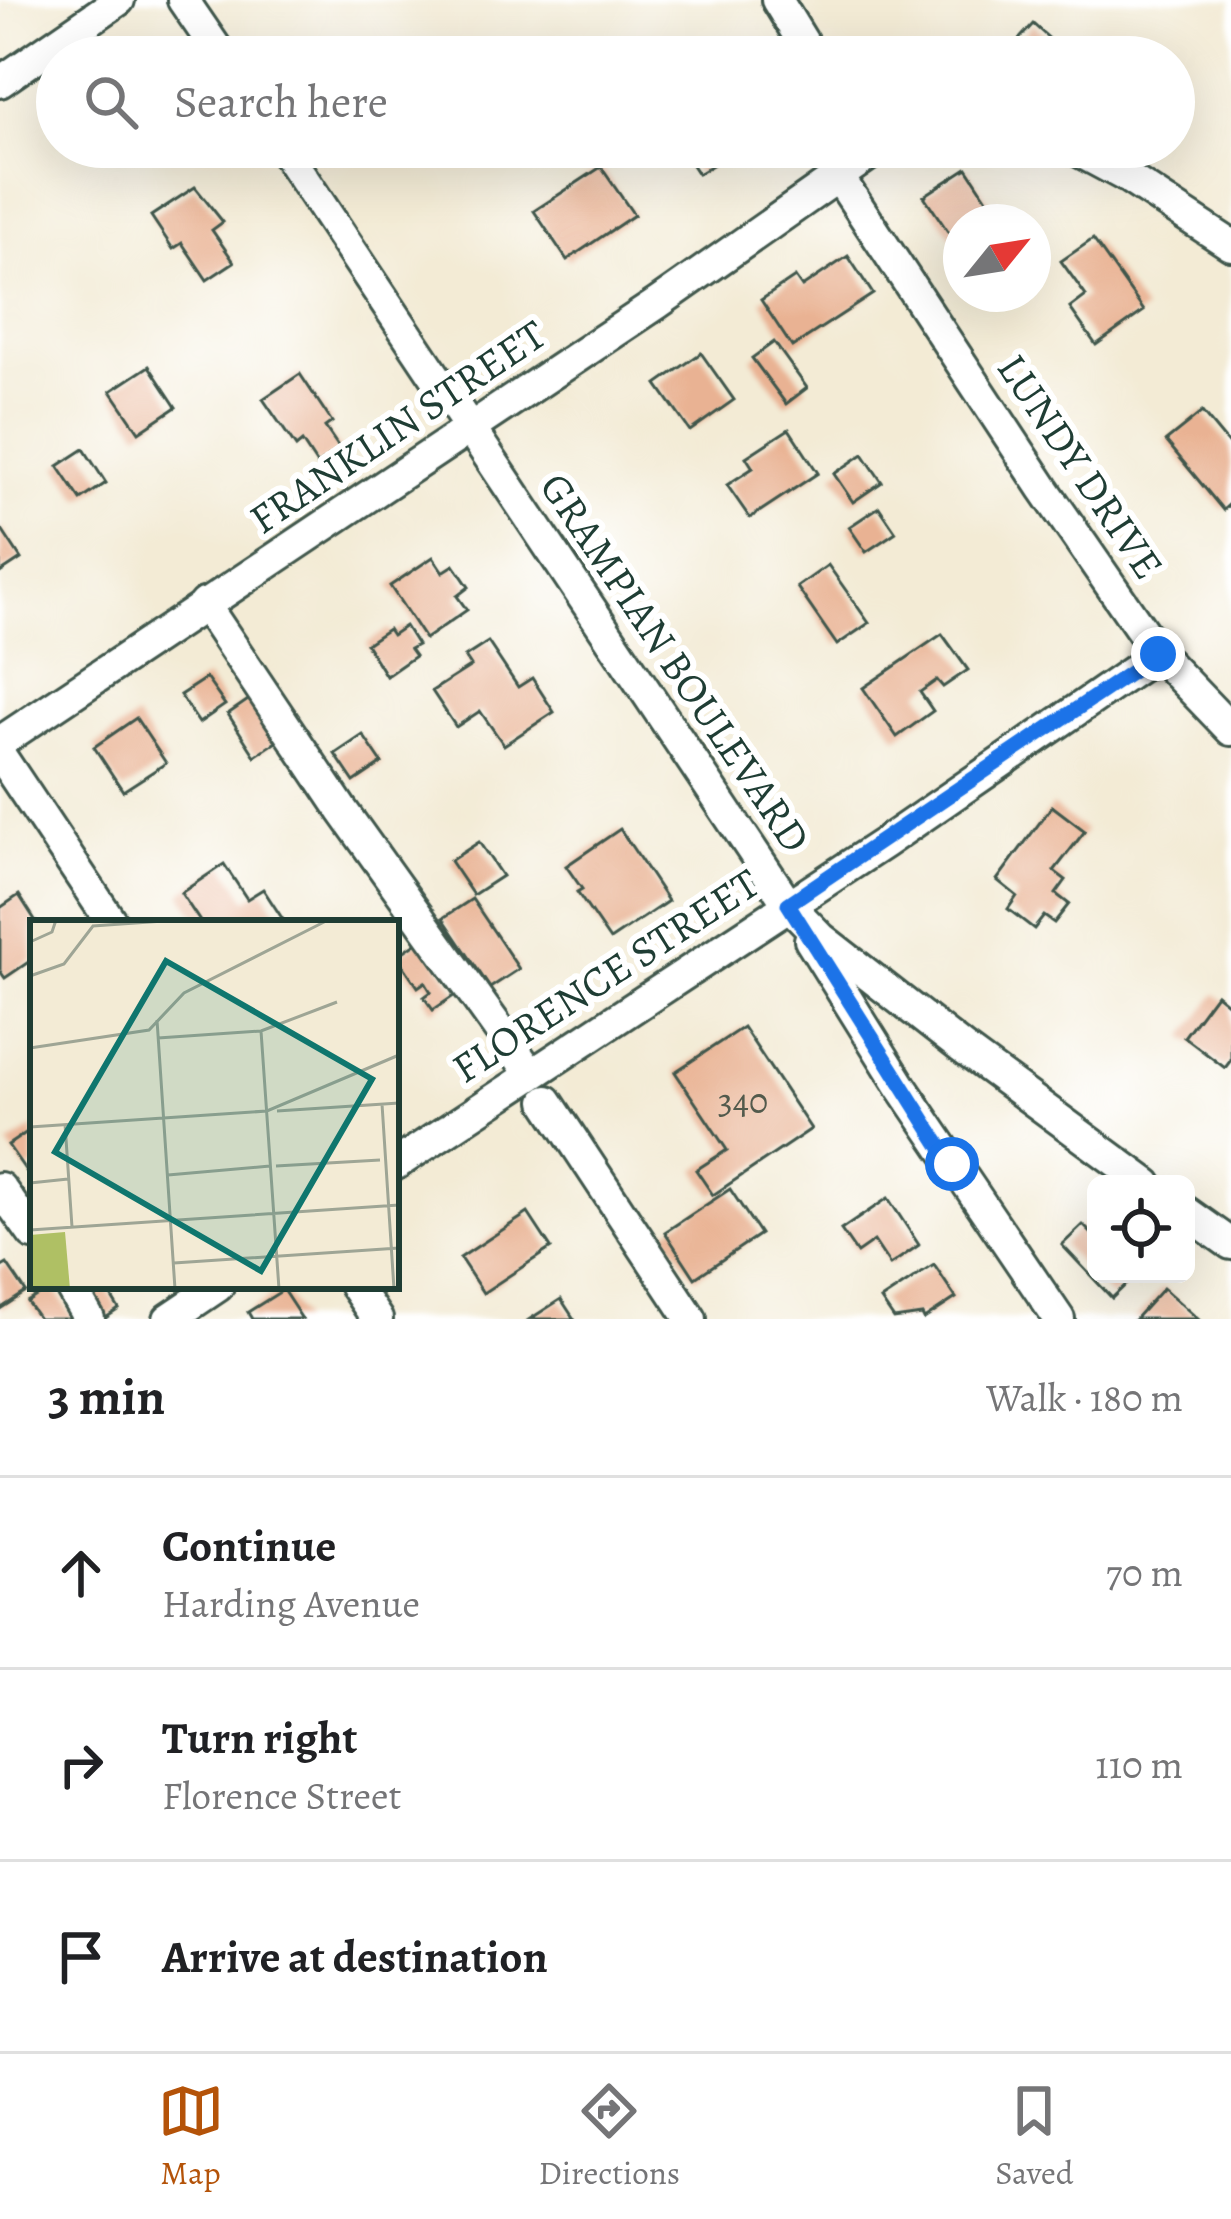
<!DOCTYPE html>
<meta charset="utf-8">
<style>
body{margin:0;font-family:Alegreya,serif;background:#f2f2f2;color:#202124}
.controls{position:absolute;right:36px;bottom:36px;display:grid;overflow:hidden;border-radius:18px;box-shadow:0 12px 48px #0002}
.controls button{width:108px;height:108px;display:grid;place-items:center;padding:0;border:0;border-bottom:3px solid #e0e0e0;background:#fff;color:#202124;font:60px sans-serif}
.compass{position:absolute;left:943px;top:204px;width:108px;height:108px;border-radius:50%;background:#fff;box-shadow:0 12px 48px #0002;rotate:60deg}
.stop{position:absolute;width:36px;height:36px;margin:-27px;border:9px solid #1a73e8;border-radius:50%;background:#fff}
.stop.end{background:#1a73e8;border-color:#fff;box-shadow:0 3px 12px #0008}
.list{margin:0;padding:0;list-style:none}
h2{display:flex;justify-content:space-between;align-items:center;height:156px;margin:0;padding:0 48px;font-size:51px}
h2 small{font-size:39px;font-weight:400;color:#757577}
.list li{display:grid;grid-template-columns:78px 1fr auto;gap:36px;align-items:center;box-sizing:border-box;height:192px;padding:0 48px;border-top:3px solid #e0e0e0}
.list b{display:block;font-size:45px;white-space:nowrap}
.list p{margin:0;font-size:39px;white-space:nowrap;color:#757577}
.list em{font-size:39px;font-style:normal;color:#757577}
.icon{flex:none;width:66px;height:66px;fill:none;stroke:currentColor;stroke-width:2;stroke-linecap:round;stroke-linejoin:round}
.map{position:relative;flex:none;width:1231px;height:1319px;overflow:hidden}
.search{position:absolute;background:#fff;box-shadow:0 12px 48px #0002;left:36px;right:36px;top:36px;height:132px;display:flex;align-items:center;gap:30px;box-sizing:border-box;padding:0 42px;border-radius:66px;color:#757577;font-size:45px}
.sheet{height:732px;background:#fff}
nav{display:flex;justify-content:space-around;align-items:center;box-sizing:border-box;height:168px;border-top:3px solid #e0e0e0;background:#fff;font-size:33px;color:#757577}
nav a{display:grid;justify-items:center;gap:6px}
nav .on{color:#b45309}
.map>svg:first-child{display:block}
</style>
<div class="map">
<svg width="1231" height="1319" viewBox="0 0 1231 1319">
<rect width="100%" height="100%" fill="#fff"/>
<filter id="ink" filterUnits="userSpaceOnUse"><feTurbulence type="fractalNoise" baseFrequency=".00833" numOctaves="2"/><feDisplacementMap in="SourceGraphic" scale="24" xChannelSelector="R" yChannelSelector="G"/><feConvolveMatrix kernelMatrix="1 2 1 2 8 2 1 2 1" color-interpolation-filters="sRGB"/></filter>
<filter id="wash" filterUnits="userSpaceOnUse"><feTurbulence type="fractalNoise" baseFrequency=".004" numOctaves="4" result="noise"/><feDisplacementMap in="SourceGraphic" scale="48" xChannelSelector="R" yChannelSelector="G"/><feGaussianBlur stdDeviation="2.7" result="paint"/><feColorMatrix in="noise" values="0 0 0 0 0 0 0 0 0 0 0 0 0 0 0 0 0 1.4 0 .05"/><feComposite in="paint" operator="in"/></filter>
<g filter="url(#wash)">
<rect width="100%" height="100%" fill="#f3ebd5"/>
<g id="blocks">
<g fill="#e9b293">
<polygon points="1033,24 1063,51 1069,45 1083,57 1024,57 1012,47"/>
<polygon points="680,147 741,147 698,174"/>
<polygon points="601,167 634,215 567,260 534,211"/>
<polygon points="967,168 997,214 985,222 961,222 961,238 955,242 924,196"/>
<polygon points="195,187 223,222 212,230 234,262 207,280 182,243 173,249 151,216"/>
<polygon points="1093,239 1144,311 1096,345 1070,308 1086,296 1061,261"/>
<polygon points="848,256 873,294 792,347 761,300 795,277 802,287"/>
<polygon points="774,342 807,388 786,404 752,358"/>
<polygon points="701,353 734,400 690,431 657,384"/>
<polygon points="149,366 176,407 139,432 111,391"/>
<polygon points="300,374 332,422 325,427 340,449 317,465 302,442 296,447 263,399"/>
<polygon points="1202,412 1231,447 1231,503 1223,510 1166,441"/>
<polygon points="789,429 818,473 750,518 727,485 753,468 746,457"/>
<polygon points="84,449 106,483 81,500 58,466"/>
<polygon points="863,454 882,482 853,502 834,474"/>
<polygon points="879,507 896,532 866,552 849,527"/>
<polygon points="0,527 21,559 0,573"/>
<polygon points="433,557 443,572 454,565 469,587 457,596 467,610 425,639 390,586"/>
<polygon points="828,565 869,623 837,645 797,587"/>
<polygon points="405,626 417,645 410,649 415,656 386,676 366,644 388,629 392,635"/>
<polygon points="942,634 968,670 943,687 937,680 920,692 933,711 897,737 863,688"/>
<polygon points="488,642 518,687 532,678 554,712 504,745 480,711 456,727 432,691 471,666 465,657"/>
<polygon points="206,678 225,705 199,723 180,695"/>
<polygon points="251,698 279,740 255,756 228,714"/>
<polygon points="136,718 166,763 123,791 94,747"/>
<polygon points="363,735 382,763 354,782 335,754"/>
<polygon points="1052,806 1085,831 1054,871 1066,880 1056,894 1069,904 1054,923 1044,916 1034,929 1008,909 1017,896 997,880"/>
<polygon points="620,829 668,901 610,940 577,892 582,889 566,866"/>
<polygon points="479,842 502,876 473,895 450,861"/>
<polygon points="224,864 247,899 263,889 284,921 201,923 181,893"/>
<polygon points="19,895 37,923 33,923 33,959 5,978 0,971 0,908"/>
<polygon points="472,899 519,969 490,988 443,918"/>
<polygon points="422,939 458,993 433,1010 424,997 431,992 425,982 418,987 397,956"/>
<polygon points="1216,994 1231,1006 1231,1060 1225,1068 1184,1037"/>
<polygon points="743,1027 811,1129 713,1195 696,1170 727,1150 675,1072"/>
<polygon points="33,1128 33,1167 26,1171 8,1145"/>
<polygon points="730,1189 760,1234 695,1278 665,1232"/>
<polygon points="888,1198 919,1245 890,1265 874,1241 857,1253 841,1230"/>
<polygon points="528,1213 551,1248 483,1293 460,1258"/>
<polygon points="1083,1225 1096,1238 1096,1274 1137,1274 1112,1298 1062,1245"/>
<polygon points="7,1264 26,1292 0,1309 0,1268"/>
<polygon points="934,1265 956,1298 924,1319 922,1315 894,1319 881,1300"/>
<polygon points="52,1286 74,1319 39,1319 27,1302"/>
<polygon points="81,1286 105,1286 119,1309 104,1319"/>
<polygon points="1163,1288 1198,1319 1135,1319"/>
<polygon points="283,1290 302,1319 252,1319 248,1312"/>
<polygon points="561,1299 574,1319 530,1319"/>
</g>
</g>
</g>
<g filter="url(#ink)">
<use href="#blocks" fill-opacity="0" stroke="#3f574c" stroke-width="3"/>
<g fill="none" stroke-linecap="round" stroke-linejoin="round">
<g stroke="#3f574c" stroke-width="36">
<g id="minor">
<polyline points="183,0 222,57"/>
<polyline points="777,0 812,57"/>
<polyline points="0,82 119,0"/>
<polyline points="282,147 788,904 821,938 962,1048 1147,1184"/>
<polyline points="1071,147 1127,177 1231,245"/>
<polyline points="838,176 1044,489 1158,654 1231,730"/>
<polyline points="204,604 342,810 531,1074"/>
<polyline points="0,742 658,303 880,147"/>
<polyline points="0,755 112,923"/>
<polyline points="810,940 901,1086 1059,1319"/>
<polyline points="547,1101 691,1319"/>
<polyline points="396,1164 884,843 1158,654"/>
<polyline points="0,1188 33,1234"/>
<polyline points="1186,1212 1231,1244"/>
<polyline points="70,1286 89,1319"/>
<polyline points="355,1286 377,1319"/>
<polyline points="169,1319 218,1286"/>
</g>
</g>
<use href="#minor" stroke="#fff" stroke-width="30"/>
</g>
</g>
<g fill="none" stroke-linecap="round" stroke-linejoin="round" filter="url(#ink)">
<polyline stroke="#1a73e8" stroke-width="15" points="952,1164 788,904 1158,654"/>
</g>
<g text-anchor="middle" stroke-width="12" stroke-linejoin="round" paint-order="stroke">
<g font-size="36" fill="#525a4c">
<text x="743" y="1113">340</text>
</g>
<g font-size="42" fill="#1f3d34" stroke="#fff">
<text transform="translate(397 426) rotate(-34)" y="15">FRANKLIN STREET</text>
<text transform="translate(1081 466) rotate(56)" y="15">LUNDY DRIVE</text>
<text transform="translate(676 662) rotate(56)" y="15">GRAMPIAN BOULEVARD</text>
<text transform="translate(605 975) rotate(-33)" y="15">FLORENCE STREET</text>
</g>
</g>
<g transform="translate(30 920)">
<rect width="369" height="369" fill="#f3ebd5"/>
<path d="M35 312 40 369H0V315Z" fill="#afc064"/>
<path fill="none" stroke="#9ea595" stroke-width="3" d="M0 22 22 12 26 0M0 56 34 44 63 6 148 0M127 100 145 369M231 111 249 369M128 118 231 111 307 82M0 128 119 110 154 73 298 0M352 184 364 369M247 191 369 183M35 204 42 307M0 207 237 191 369 135M246 246 350 240M138 255 240 246M0 263 38 259M0 310 369 285M144 343 369 328"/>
<path fill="#0f766e" fill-opacity="0.15" stroke="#0f766e" stroke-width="6" d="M136 41 342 159 231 351 25 232Z"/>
<rect width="369" height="369" fill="none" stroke="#1f3d34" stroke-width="6"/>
</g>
</svg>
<div class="controls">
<button><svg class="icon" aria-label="locate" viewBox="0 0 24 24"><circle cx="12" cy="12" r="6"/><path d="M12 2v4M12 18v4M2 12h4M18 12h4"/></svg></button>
</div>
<svg class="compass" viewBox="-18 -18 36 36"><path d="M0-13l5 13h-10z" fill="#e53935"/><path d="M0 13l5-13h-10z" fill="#757577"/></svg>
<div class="stop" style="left:952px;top:1164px"></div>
<div class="stop end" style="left:1158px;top:654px"></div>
<div class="search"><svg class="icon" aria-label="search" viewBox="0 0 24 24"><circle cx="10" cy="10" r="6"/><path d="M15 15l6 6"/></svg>Search here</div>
</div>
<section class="sheet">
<h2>3 min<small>Walk · 180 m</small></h2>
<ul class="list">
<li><svg class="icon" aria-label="ahead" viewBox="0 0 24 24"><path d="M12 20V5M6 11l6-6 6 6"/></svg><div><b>Continue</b><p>Harding Avenue</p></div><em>70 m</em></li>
<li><svg class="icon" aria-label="right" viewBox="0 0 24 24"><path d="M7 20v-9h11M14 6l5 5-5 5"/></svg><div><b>Turn right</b><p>Florence Street</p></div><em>110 m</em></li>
<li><svg class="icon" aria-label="arrive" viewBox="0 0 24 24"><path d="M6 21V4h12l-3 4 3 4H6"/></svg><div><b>Arrive at destination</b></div></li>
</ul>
</section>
<nav>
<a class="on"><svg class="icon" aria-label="map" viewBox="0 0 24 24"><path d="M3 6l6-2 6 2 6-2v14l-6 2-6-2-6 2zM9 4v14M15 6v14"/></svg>Map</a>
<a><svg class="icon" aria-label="directions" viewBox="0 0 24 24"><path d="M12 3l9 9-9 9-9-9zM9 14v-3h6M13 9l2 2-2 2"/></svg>Directions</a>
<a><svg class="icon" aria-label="saved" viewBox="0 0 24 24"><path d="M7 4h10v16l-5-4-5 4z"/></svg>Saved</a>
</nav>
